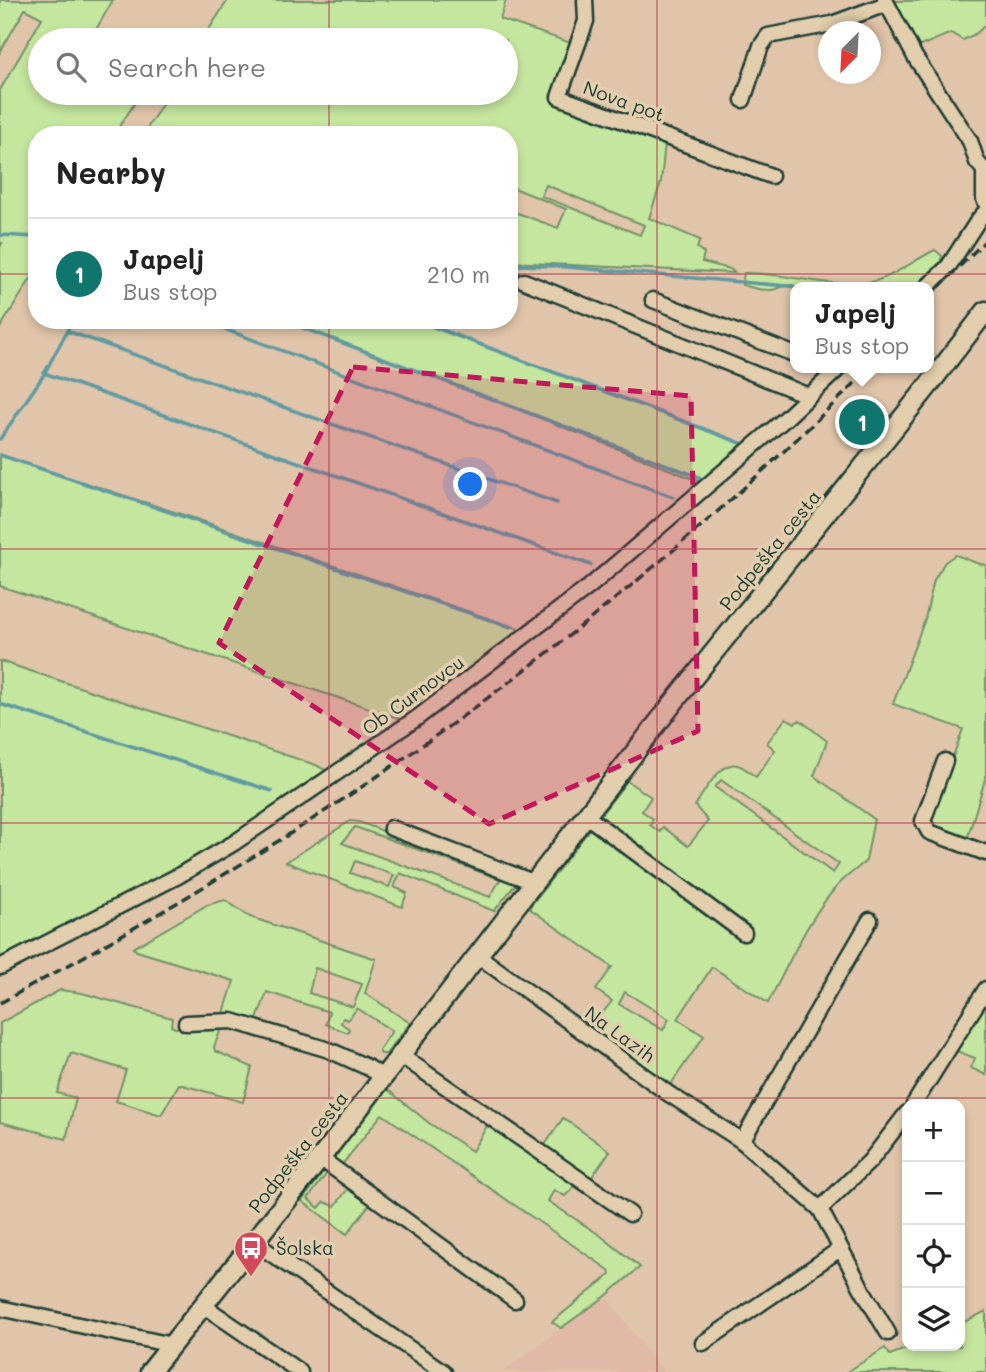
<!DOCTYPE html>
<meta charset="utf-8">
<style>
body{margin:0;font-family:Mali,sans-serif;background:#f6f6f6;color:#222}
.controls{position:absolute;right:21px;bottom:21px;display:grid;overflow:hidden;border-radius:14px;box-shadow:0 4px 10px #0003}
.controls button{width:63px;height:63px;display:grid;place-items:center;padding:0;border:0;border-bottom:2px solid #e0e0e0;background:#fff;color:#222;font:35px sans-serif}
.compass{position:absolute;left:818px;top:21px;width:63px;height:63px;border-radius:50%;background:#fff;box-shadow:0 4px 10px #0003;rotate:204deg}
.you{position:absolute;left:471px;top:485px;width:24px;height:24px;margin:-18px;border:5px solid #fff;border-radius:50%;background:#1a73e8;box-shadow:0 0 0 10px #1a73e833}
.badge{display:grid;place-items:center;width:46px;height:46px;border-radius:50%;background:#0f766e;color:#fff;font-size:23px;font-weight:700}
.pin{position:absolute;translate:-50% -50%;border:4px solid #fff;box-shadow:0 2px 7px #0006}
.popup{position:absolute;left:790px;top:282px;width:144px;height:91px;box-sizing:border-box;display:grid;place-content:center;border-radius:14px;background:#fff;filter:drop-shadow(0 2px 5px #0005);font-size:23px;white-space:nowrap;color:#767676}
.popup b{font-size:26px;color:#222}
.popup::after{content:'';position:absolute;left:50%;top:100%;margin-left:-14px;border:14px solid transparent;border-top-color:#fff}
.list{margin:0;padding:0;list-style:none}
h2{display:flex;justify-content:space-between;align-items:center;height:91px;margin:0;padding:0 28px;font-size:30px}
h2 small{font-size:23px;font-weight:400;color:#767676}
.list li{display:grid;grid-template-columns:46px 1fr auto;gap:21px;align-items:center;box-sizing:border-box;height:112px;padding:0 28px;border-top:2px solid #e0e0e0}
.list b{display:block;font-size:26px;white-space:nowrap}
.list p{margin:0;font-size:23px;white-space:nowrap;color:#767676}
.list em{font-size:23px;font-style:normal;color:#767676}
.icon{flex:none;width:38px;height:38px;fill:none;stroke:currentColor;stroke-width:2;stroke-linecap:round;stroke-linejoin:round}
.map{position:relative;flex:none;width:986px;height:1372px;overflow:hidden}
.search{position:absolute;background:#fff;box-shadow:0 4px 10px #0003;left:28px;top:28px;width:490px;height:77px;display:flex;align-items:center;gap:18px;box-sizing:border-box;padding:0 24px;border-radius:38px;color:#767676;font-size:26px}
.panel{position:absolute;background:#fff;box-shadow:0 4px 10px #0003;left:28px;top:126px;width:490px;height:203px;border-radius:28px}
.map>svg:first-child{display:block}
</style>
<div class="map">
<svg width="986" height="1372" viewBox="0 0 986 1372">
<rect width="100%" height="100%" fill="#e1c5aa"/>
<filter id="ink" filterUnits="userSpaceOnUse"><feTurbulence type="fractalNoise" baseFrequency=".0143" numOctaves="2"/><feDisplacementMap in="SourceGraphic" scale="14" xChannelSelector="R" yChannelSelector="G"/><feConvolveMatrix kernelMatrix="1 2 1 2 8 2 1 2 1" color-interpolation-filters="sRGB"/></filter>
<g filter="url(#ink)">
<polygon fill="#e0baa7" points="606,1296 663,1372 503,1372 561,1328"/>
<g fill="#c5e69e" stroke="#729269" stroke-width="2" fill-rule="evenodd">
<polygon points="0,0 113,0 90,40 40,40 40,93 141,93 114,135 37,135 37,269 0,328 0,248 2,243 0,243 0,90 42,18 25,9 0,52"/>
<path d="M228 0H506L500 19 574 44 552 99 665 142 661 182 649 218 700 240 697 248 704 253 702 262 730 269 735 273 509 262V210L558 228 566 209 509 186V135H375L366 131 365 135H143L169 93H506V40H202ZM546 185 644 225 640 235 541 196Z"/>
<polygon points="986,0 986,24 977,33 963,40 951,33 918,47 895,1"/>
<path d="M935 250 942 256 940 263 918 287H796L795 289 793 285C784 284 779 289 771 290 760 291 752 287 742 285L744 273C784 272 833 290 871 282 894 277 914 260 935 250Z"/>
<polygon points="282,320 413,320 748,446 706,484 548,421"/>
<polygon points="0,455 193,518 526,631 405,723 396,717 0,586"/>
<path d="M955 555C967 558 974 564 986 565V776L966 843 942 834 929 823 963 729 893 704 925 619 934 580 945 562Z"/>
<polygon points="0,661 316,765 329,772 226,844 0,965"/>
<path d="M786 718 795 723 800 720 827 741 814 776 874 819 866 861C858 868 849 874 841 882 810 913 789 964 768 1003L712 967 678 1019 704 1036 671 1084H666L590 1029 612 1001 596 990 612 967 529 908 627 781 651 797 642 811 653 819 650 825 660 832 663 827 688 846 708 821 695 806C702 795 721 760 737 765 744 766 751 774 756 777L775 750 767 743ZM721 780 839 864 833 873 715 787ZM625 992 669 1019 663 1030 619 1004Z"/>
<path d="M350 821 359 822 518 881 494 911 400 873 394 887 407 893 402 907 286 862ZM355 827 500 879V880L490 897 342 843ZM355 861 394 875 389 887 350 873Z"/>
<path d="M225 900 250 917 376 959 365 993 410 1023 386 1054H381L379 1050 392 1031 357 1008 348 1020 343 1018 341 1023 349 1029 348 1033 326 1024 329 1012 267 992 255 1025 223 1016 234 981 137 951 133 948 207 905ZM315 968 362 984 353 1007 309 993Z"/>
<polygon points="60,990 82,993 172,1018 171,1026 175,1028 223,1024 214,1047 215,1051 252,1067 243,1102 179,1084 161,1115 116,1101 126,1070 71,1053 57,1093 76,1098 66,1139 0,1122 0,1023"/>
<polygon points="986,999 986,1075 971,1068 975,1058 954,1050"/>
<polygon points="387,1089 429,1123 472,1151 490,1121 576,1181 572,1189 565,1196 554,1190 548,1201 601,1236 640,1267 606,1296 561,1328 552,1322 610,1275 609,1270 382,1114 341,1166 330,1163"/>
<polygon points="563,1118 610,1151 589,1181 543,1148"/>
<polygon points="325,1170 327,1173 308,1199 319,1208 324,1202 335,1206 350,1186 372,1201 347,1234 302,1201"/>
<polygon points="986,1311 986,1372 847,1372 885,1348 890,1355 913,1346 960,1346 960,1324"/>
</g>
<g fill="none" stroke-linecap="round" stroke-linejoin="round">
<g stroke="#609aa1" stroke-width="3.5">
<polyline points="0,235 37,237"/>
<polyline points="509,265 555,266 799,287"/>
<polyline points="200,320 673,497"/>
<polyline points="283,320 295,325 296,320"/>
<polyline points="416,320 741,443"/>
<polyline points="295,325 699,477"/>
<polyline points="67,331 557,503"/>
<polyline points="44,373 591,565"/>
<polyline points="0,439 43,376 73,320"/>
<polyline points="0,455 511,627"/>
<polyline points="0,704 272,791"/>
</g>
<g stroke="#1f3d34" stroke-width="19">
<g id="minor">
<polyline points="585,0 586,21 559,97 771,176"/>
<polyline points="885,0 915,57 970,141 977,162 986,172"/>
<polyline points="743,100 761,46 768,36 832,24 886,4"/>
<polyline points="524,281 809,396"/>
<polyline points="927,287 948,267 979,219 986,211"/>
<polyline points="653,300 796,355"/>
<polyline points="945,761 923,821 929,832 986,853"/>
<polyline points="585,815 744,933"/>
<polyline points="391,828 533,882"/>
<polyline points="477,955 669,1094 742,1141 820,1209 870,1161 907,1113"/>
<polyline points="0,967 178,876 234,843 417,718 589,587 786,418 839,368"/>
<polyline points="186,1023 232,1021 329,1050 369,1068 383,1077"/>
<polyline points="400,1055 630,1214"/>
<polyline points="914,1104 986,989"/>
<polyline points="742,1141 870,920"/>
<polyline points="320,1158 515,1300"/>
<polyline points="820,1209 862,1289 888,1333"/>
<polyline points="254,1242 444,1372"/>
<polyline points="204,1306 300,1372"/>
<polyline points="0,1308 172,1345"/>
<polyline points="703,1343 840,1249"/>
</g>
</g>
<g stroke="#1f3d34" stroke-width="23">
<g id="major">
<polyline points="986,173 986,199"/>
<polyline points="150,1372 316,1164 677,698 925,390 986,311"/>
</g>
</g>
<use href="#minor" stroke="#e2ceac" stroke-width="14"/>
<use href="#major" stroke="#e2ceac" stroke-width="18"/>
<g stroke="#1f3d34" stroke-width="3.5" stroke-dasharray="10 5" stroke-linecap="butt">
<polyline points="928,298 986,240"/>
<path d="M0 1003C121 937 240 868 354 792 540 668 713 525 870 368"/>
</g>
</g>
</g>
<path fill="#c2185b" fill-opacity="0.2" stroke="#c2185b" stroke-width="5" stroke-dasharray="14 9" stroke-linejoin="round" d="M353 367 691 396 698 731 489 824 219 643Z"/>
<path fill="none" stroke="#b64755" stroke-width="2" stroke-opacity="0.55" d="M329 0V40M657 0V1372M329 93V135M0 274H37M509 274H986M329 320V1372M0 549H986M0 823H986M0 1098H986"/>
<defs>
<g id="bus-pin" transform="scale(1.75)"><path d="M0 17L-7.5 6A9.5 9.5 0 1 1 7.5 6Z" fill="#d1495b" stroke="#e2ceac"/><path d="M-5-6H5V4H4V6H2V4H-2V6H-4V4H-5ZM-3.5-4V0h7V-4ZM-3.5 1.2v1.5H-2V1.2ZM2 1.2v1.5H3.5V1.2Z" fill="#fff"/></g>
</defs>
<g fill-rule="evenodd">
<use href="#bus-pin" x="251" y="1248"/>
</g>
<g text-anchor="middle" stroke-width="7" stroke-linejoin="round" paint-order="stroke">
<g font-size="19" fill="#1f3d34" stroke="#e2ceac">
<text transform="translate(624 101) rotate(20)" y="7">Nova pot</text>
<text transform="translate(770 550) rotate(-51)" y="7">Podpeška cesta</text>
<text transform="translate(413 695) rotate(-36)" y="7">Ob Curnovcu</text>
<text transform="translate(620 1034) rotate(36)" y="7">Na Lazih</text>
<text transform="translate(298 1152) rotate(-52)" y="7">Podpeška cesta</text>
</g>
<g font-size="19" fill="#1f3d34" stroke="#e2ceac" text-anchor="start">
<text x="276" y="1255">Šolska</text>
</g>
</g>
</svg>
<div class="controls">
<button>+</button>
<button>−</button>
<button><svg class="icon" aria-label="locate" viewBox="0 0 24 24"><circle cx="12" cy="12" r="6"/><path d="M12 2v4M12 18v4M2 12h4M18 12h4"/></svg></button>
<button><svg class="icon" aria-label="layers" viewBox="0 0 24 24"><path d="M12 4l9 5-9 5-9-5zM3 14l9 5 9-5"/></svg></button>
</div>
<svg class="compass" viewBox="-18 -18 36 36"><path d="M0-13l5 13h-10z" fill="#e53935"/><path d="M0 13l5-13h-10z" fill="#767676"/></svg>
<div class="you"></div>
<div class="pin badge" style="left:862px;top:422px">1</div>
<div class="popup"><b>Japelj</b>Bus stop</div>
<div class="search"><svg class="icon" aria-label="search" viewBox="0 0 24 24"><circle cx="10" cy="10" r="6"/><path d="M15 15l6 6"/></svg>Search here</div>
<section class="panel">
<h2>Nearby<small></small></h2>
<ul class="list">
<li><span class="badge">1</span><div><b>Japelj</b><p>Bus stop</p></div><em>210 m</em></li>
</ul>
</section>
</div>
